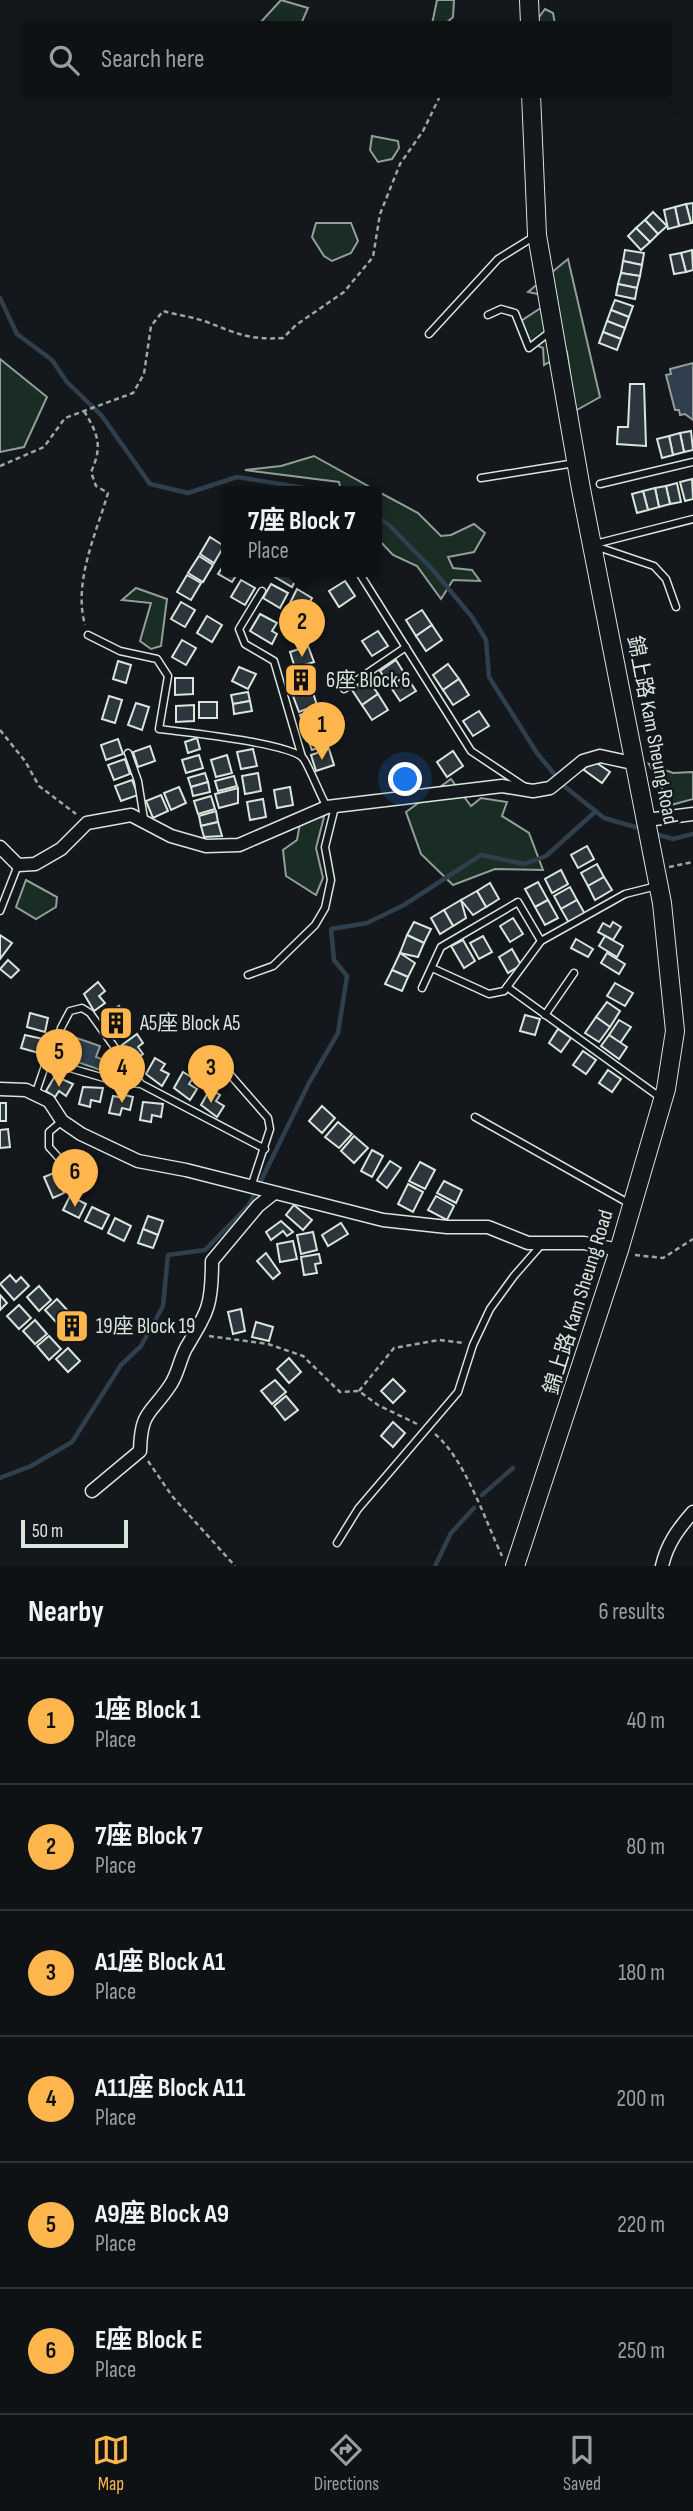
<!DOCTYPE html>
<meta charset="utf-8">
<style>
body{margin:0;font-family:"Sofia Sans Condensed","Noto Sans TC",sans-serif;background:#181b1e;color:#f1f3f6}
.scale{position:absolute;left:21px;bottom:18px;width:107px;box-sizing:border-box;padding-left:7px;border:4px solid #d8e6dc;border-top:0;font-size:19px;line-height:24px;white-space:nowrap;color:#d8e6dc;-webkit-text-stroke:5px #14181c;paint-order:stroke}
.you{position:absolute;left:406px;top:780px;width:24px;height:24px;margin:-18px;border:5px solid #fff;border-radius:50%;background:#1a73e8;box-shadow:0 0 0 10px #1a73e833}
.badge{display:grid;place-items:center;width:46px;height:46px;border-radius:50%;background:#ffb74d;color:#111;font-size:23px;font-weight:700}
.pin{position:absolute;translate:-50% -58px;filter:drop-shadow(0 2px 4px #0008)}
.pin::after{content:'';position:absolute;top:37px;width:24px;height:21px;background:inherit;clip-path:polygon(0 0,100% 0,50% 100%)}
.popup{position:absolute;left:221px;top:486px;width:161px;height:91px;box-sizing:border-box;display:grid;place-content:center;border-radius:7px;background:#0f1215;filter:drop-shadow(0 2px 5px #0005);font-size:23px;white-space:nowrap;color:#9b9ea0}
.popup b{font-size:26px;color:#f1f3f6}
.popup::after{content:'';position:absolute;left:50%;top:100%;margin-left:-14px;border:14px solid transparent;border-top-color:#0f1215}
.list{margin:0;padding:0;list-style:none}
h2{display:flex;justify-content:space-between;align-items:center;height:91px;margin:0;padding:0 28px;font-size:30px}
h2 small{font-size:23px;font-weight:400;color:#9b9ea0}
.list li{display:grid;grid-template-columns:46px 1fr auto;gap:21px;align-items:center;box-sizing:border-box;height:126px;padding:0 28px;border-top:2px solid #2f3234}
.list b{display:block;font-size:26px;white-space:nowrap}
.list p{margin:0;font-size:23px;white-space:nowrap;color:#9b9ea0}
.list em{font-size:23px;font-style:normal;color:#9b9ea0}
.icon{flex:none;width:38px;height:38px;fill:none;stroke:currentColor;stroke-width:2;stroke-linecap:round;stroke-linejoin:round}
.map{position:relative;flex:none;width:693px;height:1566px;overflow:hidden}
.search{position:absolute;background:#0f1215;box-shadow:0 4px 18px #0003;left:21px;right:21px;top:21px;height:77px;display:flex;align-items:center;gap:18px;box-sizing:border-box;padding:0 24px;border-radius:7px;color:#9b9ea0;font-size:26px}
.sheet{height:847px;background:#0f1215}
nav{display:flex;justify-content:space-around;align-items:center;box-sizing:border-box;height:98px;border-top:2px solid #2f3234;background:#0f1215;font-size:19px;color:#9b9ea0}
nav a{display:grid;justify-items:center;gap:4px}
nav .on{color:#ffb74d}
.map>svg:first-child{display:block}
</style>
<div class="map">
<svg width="693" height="1566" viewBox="0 0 693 1566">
<rect width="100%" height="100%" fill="#14181c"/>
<g fill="#1a2d24" stroke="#939e99" stroke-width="2">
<polygon points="281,0 308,8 301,24 259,24"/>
<polygon points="437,0 454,0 453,17 445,24 432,24"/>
<polygon points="545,9 553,13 555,24 534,24"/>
<polygon points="372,136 398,141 399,148 392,159 378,162 370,150"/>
<polygon points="316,223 351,223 358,241 351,253 332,261 324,256 312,237"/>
<polygon points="568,259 600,397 575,411 567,352 544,365 543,348 528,342 521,321 556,298 528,292"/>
<polygon points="0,359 47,397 24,447 0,452"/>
<polygon points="314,456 377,491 341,491 339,482 245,470 281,466"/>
<polygon points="377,491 418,513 441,536 451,535 474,524 485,533 474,552 448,557 453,568 472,570 480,581 453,580 441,599 417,566 393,555 377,538"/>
<polygon points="136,588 167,599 161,646 151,649 140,641 151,603 122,600"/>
<polygon points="649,764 673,773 693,772 693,799 671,805"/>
<polygon points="451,779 471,806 481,798 507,802 502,816 529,833 543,870 495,869 453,885 421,854 406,812"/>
<polygon points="302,812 324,817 316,848 323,878 316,895 286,876 283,850 297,840"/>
<polygon points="26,880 57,897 56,907 36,919 16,907"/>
</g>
<g fill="#2f3f4d" stroke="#939e99" stroke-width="2">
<polygon points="693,363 693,420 685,414 680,415 679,410 675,410 666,375 671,374 670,369"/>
<polygon points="71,1036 100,1046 96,1057 112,1063 109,1073 63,1057"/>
</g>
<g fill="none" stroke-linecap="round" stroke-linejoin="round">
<g stroke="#2f3f4d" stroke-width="4.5">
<polyline points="0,298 17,334 52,360 67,382 102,416 150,484 188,493 237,477 323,491"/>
<polyline points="377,517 389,525 433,570 472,617 486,640 489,677 537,753 564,786 604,818 642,829"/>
<polyline points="653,833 673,839 693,834"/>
<polyline points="0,1478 31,1466 72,1442 121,1365 141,1346 163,1306 168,1255 205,1250 249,1205 309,1083 338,1033 347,976 334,960 331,929 367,923 404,905 481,855 524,864 546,856 596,811"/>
<polyline points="482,1495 513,1468"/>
<polyline points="435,1566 451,1533 474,1508"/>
</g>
</g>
<g fill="#2c363c" stroke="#d8e6dc" stroke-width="2">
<polygon points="693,203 693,223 691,223 686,204"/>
<polygon points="686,204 691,223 679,226 675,207"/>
<polygon points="675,207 679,226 668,229 664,210"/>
<polygon points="653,212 667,226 658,234 645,220"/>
<polygon points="645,220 658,234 650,242 636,228"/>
<polygon points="636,228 650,242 641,250 628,236"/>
<polygon points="625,250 644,253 642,265 623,261"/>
<polygon points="692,250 693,270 686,272 681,253"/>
<polygon points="681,253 686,272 674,274 670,255"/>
<polygon points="623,261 642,265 640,276 621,273"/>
<polygon points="621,273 640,276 637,288 618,284"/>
<polygon points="618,284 637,288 635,299 616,295"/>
<polygon points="615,300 633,306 629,317 611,310"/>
<polygon points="611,310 629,317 625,328 607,321"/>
<polygon points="607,321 625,328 621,339 603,332"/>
<polygon points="603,332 621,339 617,350 599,343"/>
<polygon points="630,384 644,384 646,446 617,444 618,427 628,427"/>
<polygon points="691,431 693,450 684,452 680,433"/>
<polygon points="680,433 684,452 673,455 669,436"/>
<polygon points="669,436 673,455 662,458 657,439"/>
<polygon points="692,479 693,499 685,501 680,482"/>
<polygon points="677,483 681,502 670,504 666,486"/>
<polygon points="666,486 670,504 659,507 655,488"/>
<polygon points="655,488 659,507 648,510 643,491"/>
<polygon points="643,491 648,510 637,513 632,494"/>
<polygon points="210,537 224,546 214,563 200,554"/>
<polygon points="199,556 213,565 203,582 188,573"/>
<polygon points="227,560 227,571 239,571 232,582 218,574"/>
<polygon points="278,571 298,571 300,572 292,587 275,577"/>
<polygon points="187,575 201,583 191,600 177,592"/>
<polygon points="241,580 255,588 245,605 231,597"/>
<polygon points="345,581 355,596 339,607 329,591"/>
<polygon points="271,584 288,593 280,608 263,598"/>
<polygon points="297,589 312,598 302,615 288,607"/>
<polygon points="181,602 195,610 185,627 171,619"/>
<polygon points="422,610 432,625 416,636 406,620"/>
<polygon points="260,614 277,623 272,631 277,634 272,644 250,631"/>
<polygon points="207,616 222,625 212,642 197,633"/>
<polygon points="432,625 442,640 426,651 416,636"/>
<polygon points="378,631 388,646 372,656 362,641"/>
<polygon points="182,640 196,648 186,665 172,657"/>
<polygon points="308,646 314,662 295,668 290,652"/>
<polygon points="396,660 406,676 390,686 380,671"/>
<polygon points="118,661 131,665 126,683 113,679"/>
<polygon points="448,664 459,679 443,690 433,675"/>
<polygon points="239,667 256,674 248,689 232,681"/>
<polygon points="308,669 313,685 295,691 290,675"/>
<polygon points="406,676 416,691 400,701 390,686"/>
<polygon points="175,678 193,678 193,694 175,695"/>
<polygon points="368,679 378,694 362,705 352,690"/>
<polygon points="459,679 469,695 453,705 443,690"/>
<polygon points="312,690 317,705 299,712 293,696"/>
<polygon points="248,692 250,701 233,704 231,695"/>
<polygon points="378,694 388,710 372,720 362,705"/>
<polygon points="109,696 122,700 115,723 102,719"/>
<polygon points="250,701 252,711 234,714 233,704"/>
<rect x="199" y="702" width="18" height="16"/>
<polygon points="136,703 149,707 142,730 128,725"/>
<polygon points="194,705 194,721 176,722 176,706"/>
<polygon points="318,709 323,725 305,731 300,715"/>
<polygon points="479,711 489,726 473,736 463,721"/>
<polygon points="324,728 330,744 312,750 306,734"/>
<polygon points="197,738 200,749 188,753 185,742"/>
<polygon points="118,739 123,754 106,760 101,745"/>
<polygon points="150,746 155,761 138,767 133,752"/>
<polygon points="253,749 257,766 241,769 237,752"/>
<polygon points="329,749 334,765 316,771 311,755"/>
<polygon points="453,751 463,766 447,777 437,762"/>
<polygon points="199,755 203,768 186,773 182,760"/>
<polygon points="227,755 232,773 216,777 211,760"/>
<polygon points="125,759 130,774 114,780 108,765"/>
<polygon points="591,759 610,772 602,783 584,770"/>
<polygon points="205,773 208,782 191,787 188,778"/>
<polygon points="258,773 261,791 245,794 242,776"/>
<polygon points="234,776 237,786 218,791 215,781"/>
<polygon points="132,780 138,795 121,801 115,786"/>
<polygon points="208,782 210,792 193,796 191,787"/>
<polygon points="179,787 186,803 171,810 164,793"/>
<polygon points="290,787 293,805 277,808 274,790"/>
<polygon points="238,788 238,803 219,808 215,794"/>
<polygon points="161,795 168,811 153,818 146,801"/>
<polygon points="211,796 215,809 198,814 194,801"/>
<polygon points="263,799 266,817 250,820 247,802"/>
<polygon points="216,811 218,822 201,826 199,816"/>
<polygon points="218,822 222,836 204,837 201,826"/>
<polygon points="587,846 594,859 578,868 571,855"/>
<polygon points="597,864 604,877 588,886 581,873"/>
<polygon points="561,870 568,884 552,893 545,879"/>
<polygon points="604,877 612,890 595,900 588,886"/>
<polygon points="538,882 548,900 535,907 525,889"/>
<polygon points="490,883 499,899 486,907 477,891"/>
<polygon points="570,887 577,900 561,909 554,896"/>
<polygon points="477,891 486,907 473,915 461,900"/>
<polygon points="461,900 466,918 453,926 444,910"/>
<polygon points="548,900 558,918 545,925 535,907"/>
<polygon points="577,900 585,914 569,923 561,909"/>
<polygon points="444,910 453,926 440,934 431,918"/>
<polygon points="513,918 523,934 510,942 500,926"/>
<polygon points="414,922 431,929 424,943 407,935"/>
<polygon points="613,922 621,927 613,940 598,932 603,923 610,927"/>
<polygon points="0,935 12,943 0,959"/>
<polygon points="407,935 424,943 418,957 400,953"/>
<polygon points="483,936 492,952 479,959 470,943"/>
<polygon points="605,936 623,946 617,957 599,946"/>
<polygon points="576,939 593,949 588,957 571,948"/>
<polygon points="463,940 475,961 464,968 451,946"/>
<polygon points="512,949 521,965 508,973 499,957"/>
<polygon points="400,953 415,963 408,977 392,970"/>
<polygon points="607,953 625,964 619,974 601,963"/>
<polygon points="8,960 19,970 11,978 0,969"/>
<polygon points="392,970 408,977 402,991 385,984"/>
<polygon points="98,982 105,991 99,996 105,1003 94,1011 84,994"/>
<polygon points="615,983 633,993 625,1006 607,996"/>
<polygon points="607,1002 620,1011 610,1027 596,1017"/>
<polygon points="119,1006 126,1015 120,1019 126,1026 115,1035 105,1017"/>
<polygon points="30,1013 48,1018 45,1032 27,1027"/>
<polygon points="525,1015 540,1019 535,1035 520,1031"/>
<polygon points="596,1017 610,1027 599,1042 585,1033"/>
<polygon points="619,1020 631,1027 620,1043 609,1035"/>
<polygon points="558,1029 571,1038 561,1052 549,1043"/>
<polygon points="137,1034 143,1043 138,1047 143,1054 132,1062 122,1045"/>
<polygon points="25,1035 43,1039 39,1053 21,1048"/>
<polygon points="609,1035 627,1047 619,1059 601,1046"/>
<polygon points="583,1051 596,1060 586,1074 573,1065"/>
<polygon points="155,1058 165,1064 161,1070 169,1074 162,1086 146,1074"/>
<polygon points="608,1070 621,1079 612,1092 599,1083"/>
<polygon points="183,1072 193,1078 189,1084 197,1089 190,1100 174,1088"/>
<polygon points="55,1076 73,1084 66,1096 59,1091 55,1097 46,1091"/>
<polygon points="83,1087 103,1088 100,1102 91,1100 90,1107 79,1104"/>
<polygon points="210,1089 220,1095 216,1101 224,1106 217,1117 201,1105"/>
<polygon points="125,1095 133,1097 130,1110 122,1108 120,1115 109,1113 113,1096 124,1098"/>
<polygon points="143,1102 163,1104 161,1117 152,1115 151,1122 140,1120"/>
<rect x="0" y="1103" width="6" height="18"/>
<polygon points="322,1106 335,1118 322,1133 309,1121"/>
<polygon points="338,1122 352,1134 339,1148 325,1137"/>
<polygon points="8,1129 10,1147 0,1148 0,1130"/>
<polygon points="354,1136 368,1148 354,1163 341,1151"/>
<polygon points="372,1150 383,1156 372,1177 361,1171"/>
<polygon points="390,1161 401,1168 387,1188 377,1180"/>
<polygon points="420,1162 435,1170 425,1189 409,1181"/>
<polygon points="56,1172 64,1193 53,1198 44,1177"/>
<polygon points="444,1181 462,1190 456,1203 437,1193"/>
<polygon points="408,1184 423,1192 413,1212 398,1204"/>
<polygon points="70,1196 86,1204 79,1218 63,1210"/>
<polygon points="436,1196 454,1206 447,1220 428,1210"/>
<polygon points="294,1205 312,1220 303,1230 286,1215"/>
<polygon points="92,1207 109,1215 102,1229 85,1221"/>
<polygon points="148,1216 163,1221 158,1235 143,1229"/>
<polygon points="115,1218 131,1226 124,1241 108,1233"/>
<polygon points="281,1221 293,1232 287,1236 283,1231 271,1240 266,1232"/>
<polygon points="341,1223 348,1234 328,1246 322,1235"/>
<polygon points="143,1229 158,1235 153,1248 138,1243"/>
<polygon points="313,1232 317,1250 301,1254 297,1235"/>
<polygon points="293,1241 297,1259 280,1262 277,1244"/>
<polygon points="266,1253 280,1273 273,1279 257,1261"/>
<polygon points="319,1254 321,1263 315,1264 317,1273 304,1275 301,1257"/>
<polygon points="10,1275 16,1282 21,1277 29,1286 14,1300 0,1284"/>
<polygon points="39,1286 51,1300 39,1311 27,1297"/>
<polygon points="0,1295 7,1303 0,1310"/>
<polygon points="57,1299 69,1312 57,1323 45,1310"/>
<polygon points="19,1305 31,1318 19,1329 7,1316"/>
<polygon points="241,1309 245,1331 233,1334 228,1312"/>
<polygon points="72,1314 85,1328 72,1338 60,1325"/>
<polygon points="35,1320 47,1334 35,1344 23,1331"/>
<polygon points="256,1322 273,1327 269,1341 252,1337"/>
<polygon points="49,1336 61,1349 49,1360 37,1346"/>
<polygon points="68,1348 80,1361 68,1372 56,1359"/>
<polygon points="289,1358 301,1372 289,1383 277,1369"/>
<polygon points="393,1379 405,1391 393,1403 381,1391"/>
<polygon points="275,1380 286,1392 272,1404 261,1391"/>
<polygon points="286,1396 298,1410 285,1420 274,1406"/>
<polygon points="393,1422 405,1433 393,1447 381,1436"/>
</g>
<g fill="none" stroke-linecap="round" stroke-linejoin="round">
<g stroke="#d8e6dc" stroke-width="9">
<g id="lane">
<polyline points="488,315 501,309 515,313 529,348 551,331"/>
<polyline points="429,334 498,259 535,236"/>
<polyline points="481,478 575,463"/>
<polyline points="600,484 693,462"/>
<polyline points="595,544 693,519"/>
<polyline points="595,546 654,566 666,579 676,607"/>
<polyline points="358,571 471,751 525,787"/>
<polyline points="262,591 239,629 245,644 274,661 302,757"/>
<path d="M88 635 120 651 157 659 168 676 159 729C184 732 289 743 303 758 308 764 321 797 327 807"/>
<polyline points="344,689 406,647"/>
<polyline points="128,753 138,781 144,819"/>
<polyline points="0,911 18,865"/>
<polyline points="432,968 489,994 504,991 541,941 625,894 657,886"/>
<polyline points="248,975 273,966 315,925 325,908 331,880 325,847 335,807"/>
<polyline points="507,987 661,1098"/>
<polyline points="422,988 441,947 518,902 541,941"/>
<polyline points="545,1015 574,973"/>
<polyline points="219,1062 268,1118 270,1129 251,1187"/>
<polyline points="141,1084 90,1013 82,1008 70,1011 61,1028 56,1053 63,1066 118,1082 141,1084 265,1149"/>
<polyline points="35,1095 48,1057 58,1061"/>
<polyline points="475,1117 630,1204"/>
<polyline points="62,1121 49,1132 49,1147 67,1167"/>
<polyline points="337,1543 358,1509 458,1392 473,1345 490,1309 514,1276 542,1244"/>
</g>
</g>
<g stroke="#d8e6dc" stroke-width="15">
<g id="street">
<polyline points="647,820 693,814"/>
<polyline points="0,847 18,865 35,864 61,849 87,823 131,815 171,836 206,846 239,845 327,807 502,786 533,791 550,788 583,761 600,756 637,764"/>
<polyline points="0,1089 26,1090 49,1101 62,1121 81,1134 138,1161 186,1170 383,1220 447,1227 488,1227 528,1243 584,1243 619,1250"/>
<path d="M92 1491 140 1451C141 1409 151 1415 171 1384 178 1373 180 1359 186 1348 208 1311 212 1306 212 1261L258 1206 273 1194"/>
<path d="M662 1566C667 1544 678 1529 693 1512"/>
</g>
</g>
<g stroke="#d8e6dc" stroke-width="20">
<g id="secondary">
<polyline points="529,0 530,24"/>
<polyline points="515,1566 619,1250 666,1089 675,1031 662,903 581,489 537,235 531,94"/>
</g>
</g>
<g stroke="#9da8a2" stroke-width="2.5" stroke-dasharray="5 3.5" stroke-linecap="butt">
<path d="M84 411C98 434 103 446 91 472L96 486 108 493C96 534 73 582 85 625"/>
<path d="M0 466 44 447 65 418 133 393 144 374 151 326 163 311C177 315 193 317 207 322 238 334 249 340 283 338L296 325 344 292 373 257 380 214 400 164 423 131 441 94"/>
<polyline points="0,730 25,761 39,786 76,814"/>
<polyline points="669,867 693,862"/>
<polyline points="635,1255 663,1258 693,1239"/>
<polyline points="209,1336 268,1344 303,1356 340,1392 359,1391 378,1405 417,1424"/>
<polyline points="359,1391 394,1348 439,1340 464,1343"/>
<path d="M435 1434C465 1459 485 1520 502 1556"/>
<polyline points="148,1461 172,1496 235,1566"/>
</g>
<use href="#lane" stroke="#14181c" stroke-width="6"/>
<use href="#street" stroke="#14181c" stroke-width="12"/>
<use href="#secondary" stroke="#14181c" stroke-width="18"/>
</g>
<defs>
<g id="building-square" transform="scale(1.75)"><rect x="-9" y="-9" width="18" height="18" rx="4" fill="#ffb74d" stroke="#14181c"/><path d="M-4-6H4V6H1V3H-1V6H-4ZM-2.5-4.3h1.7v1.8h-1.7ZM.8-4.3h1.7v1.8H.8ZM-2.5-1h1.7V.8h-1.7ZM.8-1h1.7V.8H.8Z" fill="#111"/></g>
</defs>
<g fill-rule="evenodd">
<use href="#building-square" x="301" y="680"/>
<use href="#building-square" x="116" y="1023"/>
<use href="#building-square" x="72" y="1326"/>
</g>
<g text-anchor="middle" stroke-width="5" stroke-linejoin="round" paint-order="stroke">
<g font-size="21" fill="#d8e6dc" stroke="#14181c" text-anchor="start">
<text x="326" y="687">6座 Block 6</text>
<text x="140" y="1030">A5座 Block A5</text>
<text x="96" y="1333">19座 Block 19</text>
</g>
<g font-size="21" fill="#d8e6dc" stroke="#14181c">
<text transform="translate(653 730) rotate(79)" y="7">錦上路 Kam Sheung Road</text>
<text transform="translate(578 1302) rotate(-73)" y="7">錦上路 Kam Sheung Road</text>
</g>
</g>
</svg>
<div class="scale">50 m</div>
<div class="you"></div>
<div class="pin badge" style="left:322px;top:760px">1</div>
<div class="pin badge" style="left:302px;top:657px">2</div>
<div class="popup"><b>7座 Block 7</b>Place</div>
<div class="pin badge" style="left:211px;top:1103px">3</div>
<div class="pin badge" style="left:122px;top:1103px">4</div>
<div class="pin badge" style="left:59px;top:1087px">5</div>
<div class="pin badge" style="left:75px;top:1207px">6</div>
<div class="search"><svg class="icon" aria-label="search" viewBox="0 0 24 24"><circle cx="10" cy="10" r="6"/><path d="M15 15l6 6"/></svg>Search here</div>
</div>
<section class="sheet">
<h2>Nearby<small>6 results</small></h2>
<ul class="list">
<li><span class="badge">1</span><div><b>1座 Block 1</b><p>Place</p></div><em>40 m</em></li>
<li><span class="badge">2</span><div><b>7座 Block 7</b><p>Place</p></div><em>80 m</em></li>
<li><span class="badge">3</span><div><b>A1座 Block A1</b><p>Place</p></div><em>180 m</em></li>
<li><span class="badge">4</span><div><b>A11座 Block A11</b><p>Place</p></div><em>200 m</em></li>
<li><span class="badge">5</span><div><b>A9座 Block A9</b><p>Place</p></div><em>220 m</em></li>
<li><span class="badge">6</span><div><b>E座 Block E</b><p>Place</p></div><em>250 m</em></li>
</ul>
</section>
<nav>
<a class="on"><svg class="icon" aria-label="map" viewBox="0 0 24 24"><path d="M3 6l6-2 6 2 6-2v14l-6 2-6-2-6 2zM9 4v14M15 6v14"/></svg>Map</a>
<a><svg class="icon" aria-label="directions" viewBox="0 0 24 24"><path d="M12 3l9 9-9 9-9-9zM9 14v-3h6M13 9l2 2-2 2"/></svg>Directions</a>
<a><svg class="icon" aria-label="saved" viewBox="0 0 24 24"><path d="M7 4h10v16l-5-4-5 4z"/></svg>Saved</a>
</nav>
